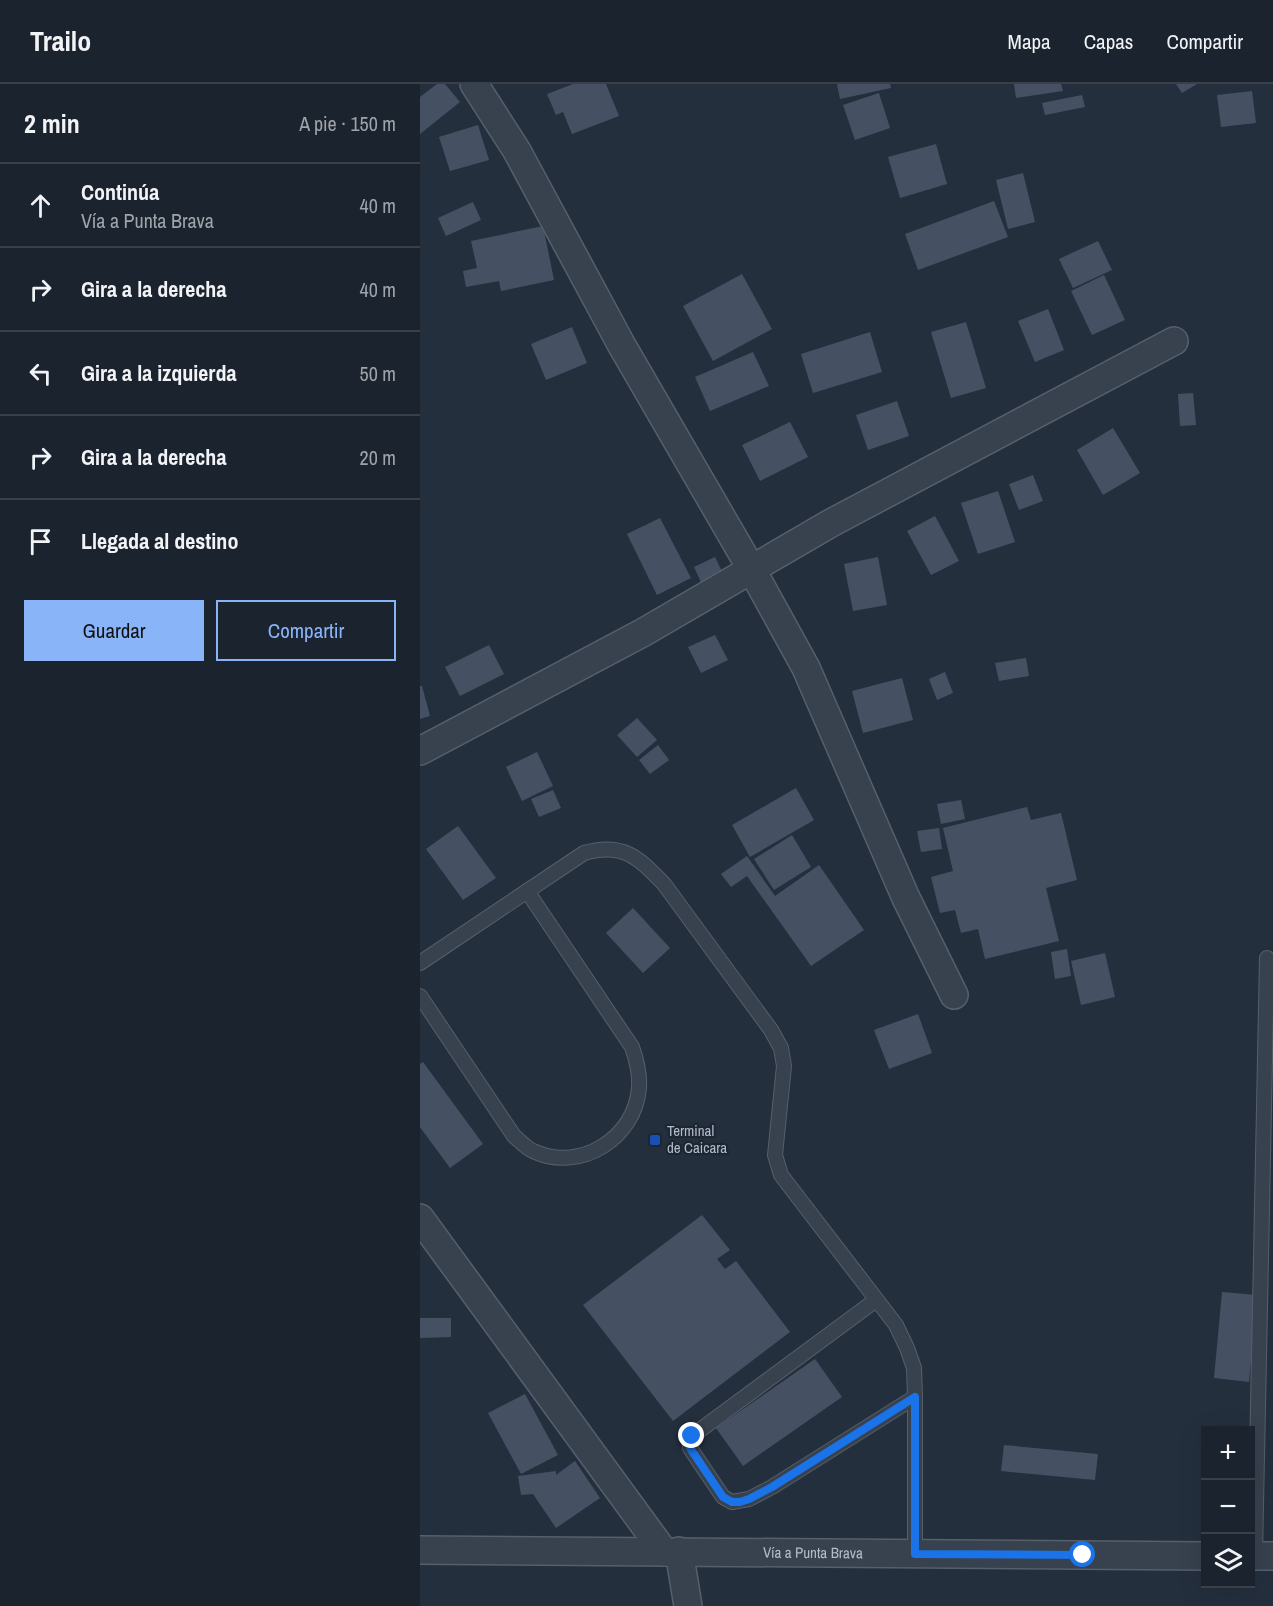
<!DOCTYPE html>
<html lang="es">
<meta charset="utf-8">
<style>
body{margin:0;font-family:"Archivo Narrow",sans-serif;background:#242b36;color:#f1f3f6}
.controls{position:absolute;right:18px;bottom:18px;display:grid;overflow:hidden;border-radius:0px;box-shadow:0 6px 24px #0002}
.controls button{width:54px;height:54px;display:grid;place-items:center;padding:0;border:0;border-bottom:2px solid #39404a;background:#1b232e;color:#f1f3f6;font:30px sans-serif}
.stop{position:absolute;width:18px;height:18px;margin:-14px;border:4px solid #1a73e8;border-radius:50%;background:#fff}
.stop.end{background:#1a73e8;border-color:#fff;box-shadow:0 2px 6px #0008}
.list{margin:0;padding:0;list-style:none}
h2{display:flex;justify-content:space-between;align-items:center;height:78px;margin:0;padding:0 24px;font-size:26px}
h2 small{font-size:20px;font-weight:400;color:#a0a4aa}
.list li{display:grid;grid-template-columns:39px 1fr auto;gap:18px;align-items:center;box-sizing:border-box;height:84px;padding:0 24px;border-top:2px solid #39404a}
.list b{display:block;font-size:22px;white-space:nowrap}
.list p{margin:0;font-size:20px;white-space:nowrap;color:#a0a4aa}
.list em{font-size:20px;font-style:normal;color:#a0a4aa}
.actions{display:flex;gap:12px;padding:18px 24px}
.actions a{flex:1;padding:14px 0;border:2px solid #8ab4f8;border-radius:0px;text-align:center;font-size:21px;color:#8ab4f8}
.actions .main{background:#8ab4f8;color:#111}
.icon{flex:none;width:33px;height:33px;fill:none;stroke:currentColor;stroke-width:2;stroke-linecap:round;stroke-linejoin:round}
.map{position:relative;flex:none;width:853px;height:1522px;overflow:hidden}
header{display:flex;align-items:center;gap:36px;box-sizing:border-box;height:84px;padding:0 30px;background:#1b232e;border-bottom:2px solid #39404a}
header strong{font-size:28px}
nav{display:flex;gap:33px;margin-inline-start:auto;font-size:21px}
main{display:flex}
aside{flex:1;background:#1b232e}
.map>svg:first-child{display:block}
</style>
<header>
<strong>Trailo</strong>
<nav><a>Mapa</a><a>Capas</a><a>Compartir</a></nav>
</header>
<main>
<aside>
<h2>2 min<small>A pie · 150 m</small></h2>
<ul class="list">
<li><svg class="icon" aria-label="ahead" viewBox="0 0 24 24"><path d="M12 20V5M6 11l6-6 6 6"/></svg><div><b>Continúa</b><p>Vía a Punta Brava</p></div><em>40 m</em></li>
<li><svg class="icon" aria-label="right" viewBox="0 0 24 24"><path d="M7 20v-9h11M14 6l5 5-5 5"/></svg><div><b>Gira a la derecha</b></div><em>40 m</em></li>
<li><svg class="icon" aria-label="left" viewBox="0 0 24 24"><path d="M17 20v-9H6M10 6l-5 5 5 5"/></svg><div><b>Gira a la izquierda</b></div><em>50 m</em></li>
<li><svg class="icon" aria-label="right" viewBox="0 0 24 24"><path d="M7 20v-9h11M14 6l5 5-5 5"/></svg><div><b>Gira a la derecha</b></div><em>20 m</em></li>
<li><svg class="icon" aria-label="arrive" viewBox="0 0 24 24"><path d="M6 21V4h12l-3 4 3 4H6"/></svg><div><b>Llegada al destino</b></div></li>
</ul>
<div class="actions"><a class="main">Guardar</a><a>Compartir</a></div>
</aside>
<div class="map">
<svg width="853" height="1522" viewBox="0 0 853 1522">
<rect width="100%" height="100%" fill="#242f3e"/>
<g fill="#455162">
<polygon points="17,0 25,0 40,18 0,50 0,13"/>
<polygon points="153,0 186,0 199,32 152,50 143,28 136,31 127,10"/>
<polygon points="417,0 470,0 471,4 420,15"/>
<polygon points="594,0 641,0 643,7 596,14"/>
<polygon points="756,0 777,0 762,9"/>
<polygon points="832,7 836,39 801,43 797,11"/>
<polygon points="459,9 470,44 435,56 423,21"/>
<polygon points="662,11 665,23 625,31 622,19"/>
<polygon points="58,41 69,76 30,87 19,53"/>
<polygon points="516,60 527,100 480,114 468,73"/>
<polygon points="603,89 615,138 588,145 576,96"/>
<polygon points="574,117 588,153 498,186 485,150"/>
<polygon points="53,118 61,136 26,152 18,134"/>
<polygon points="123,142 134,196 81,207 79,197 46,203 43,187 57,184 51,157"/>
<polygon points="678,157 692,186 653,204 639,175"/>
<polygon points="322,190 352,245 293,277 263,222"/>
<polygon points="684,191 705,236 672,251 651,207"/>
<polygon points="628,225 644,266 615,278 598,237"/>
<polygon points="546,238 566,304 531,314 511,248"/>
<polygon points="152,243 167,279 126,296 111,260"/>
<polygon points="450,248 462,288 393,309 381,270"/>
<polygon points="333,268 349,302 290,327 275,293"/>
<polygon points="773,309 776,341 760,342 758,310"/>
<polygon points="477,317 489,352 448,366 436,331"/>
<polygon points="370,338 388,373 340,397 322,361"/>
<polygon points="693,344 720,389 683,411 657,366"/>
<polygon points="613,391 623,417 599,426 589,400"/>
<polygon points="578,407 595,458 558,470 541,419"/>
<polygon points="515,432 539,477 511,491 487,447"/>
<polygon points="240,434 271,494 237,511 207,450"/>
<polygon points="295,473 306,496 285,507 274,483"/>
<polygon points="458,473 467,521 433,527 424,480"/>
<polygon points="295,551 308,576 281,589 268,563"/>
<polygon points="69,561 84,590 40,612 25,583"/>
<polygon points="606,574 609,592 579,597 575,579"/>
<polygon points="525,588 533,609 517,616 509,595"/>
<polygon points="482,594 493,636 443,649 432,607"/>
<polygon points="0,602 2,602 10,632 0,635"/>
<polygon points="217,634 237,656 217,673 197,651"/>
<polygon points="238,661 249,676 230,690 219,676"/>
<polygon points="117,668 133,702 102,717 86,683"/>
<polygon points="376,704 394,736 330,773 312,741"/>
<polygon points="133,706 141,724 119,733 111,715"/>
<polygon points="541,716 545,735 521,740 517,720"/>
<polygon points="607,723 611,736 641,729 657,796 626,804 639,857 565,875 558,845 541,849 535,826 520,829 511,793 533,787 523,744"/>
<polygon points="38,742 76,794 43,816 6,765"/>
<polygon points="519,744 522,765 501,768 497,747"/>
<polygon points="372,751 391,783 354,806 334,775"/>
<polygon points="327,772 355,812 399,781 444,846 391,882 327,792 311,803 301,790"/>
<polygon points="213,824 250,864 223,889 186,849"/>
<polygon points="647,865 651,892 635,895 631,868"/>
<polygon points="685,869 695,913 661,921 651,877"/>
<polygon points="498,930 512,969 469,985 454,946"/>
<polygon points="3,978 63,1060 30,1084 0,1043 0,980"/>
<polygon points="282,1131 310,1166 297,1175 305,1185 316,1177 370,1248 253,1337 163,1221"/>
<polygon points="802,1208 837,1211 829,1298 794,1294"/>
<polygon points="0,1234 31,1234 31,1253 0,1254"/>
<polygon points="395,1275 422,1313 323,1382 296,1344"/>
<polygon points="105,1310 138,1371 101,1390 68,1329"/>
<polygon points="584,1361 678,1370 675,1396 581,1387"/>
<polygon points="155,1377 180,1414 136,1444 113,1410 101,1411 98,1392 136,1387 136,1391"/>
</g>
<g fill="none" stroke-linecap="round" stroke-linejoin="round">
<g stroke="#565f6c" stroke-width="16">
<g id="service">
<path d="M0 879 164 769C203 758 218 773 244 800L351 946 361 964 364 982 355 1071 361 1091 476 1241 487 1264 494 1284 495 1313V1470"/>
<path d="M0 912 94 1052C100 1057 106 1064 113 1067 159 1089 215 1055 219 1004 220 989 217 977 212 963L107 807"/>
<polyline points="456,1216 272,1352 270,1355 270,1364 303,1413 312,1418 329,1415 352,1403 495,1313"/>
<polyline points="835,1472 847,874"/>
</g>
</g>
<g stroke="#565f6c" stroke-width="30">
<g id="minor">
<polyline points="54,0 97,67 201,260 332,486 386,584 486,814 534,911"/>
<polyline points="0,667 224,548 411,439 754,257"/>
<polyline points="0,1134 244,1468"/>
<path id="s1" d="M0 1466 786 1472"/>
<polyline points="259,1467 268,1522"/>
<polyline points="830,1472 853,1472"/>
</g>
</g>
<use href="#service" stroke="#38414e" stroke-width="14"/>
<use href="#minor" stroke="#38414e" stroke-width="27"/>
</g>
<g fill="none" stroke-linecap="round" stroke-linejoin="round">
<polyline stroke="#1a73e8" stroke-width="8" points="272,1352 270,1355 270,1364 303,1413 312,1418 320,1418 329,1415 352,1403 495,1313 495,1470 663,1471"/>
</g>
<rect fill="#1a4fb4" stroke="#1d2633" stroke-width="2" x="229" y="1050" width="12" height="12" rx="3"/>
<g text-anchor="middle" stroke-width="4.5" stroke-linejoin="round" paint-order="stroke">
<g font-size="15" fill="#b4bcc9" stroke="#1d2633" text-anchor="start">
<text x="247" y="1052">Terminal<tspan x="247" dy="17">de Caicara</tspan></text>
</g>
<g font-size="15" fill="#b4bcc9" stroke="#1d2633">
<text dy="5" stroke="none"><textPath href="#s1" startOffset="393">Vía a Punta Brava</textPath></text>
</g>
</g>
</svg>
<div class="controls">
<button>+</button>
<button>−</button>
<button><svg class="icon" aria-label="layers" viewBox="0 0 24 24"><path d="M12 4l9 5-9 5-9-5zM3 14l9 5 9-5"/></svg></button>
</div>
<div class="stop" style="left:663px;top:1471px"></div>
<div class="stop end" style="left:272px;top:1352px"></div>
</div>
</main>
